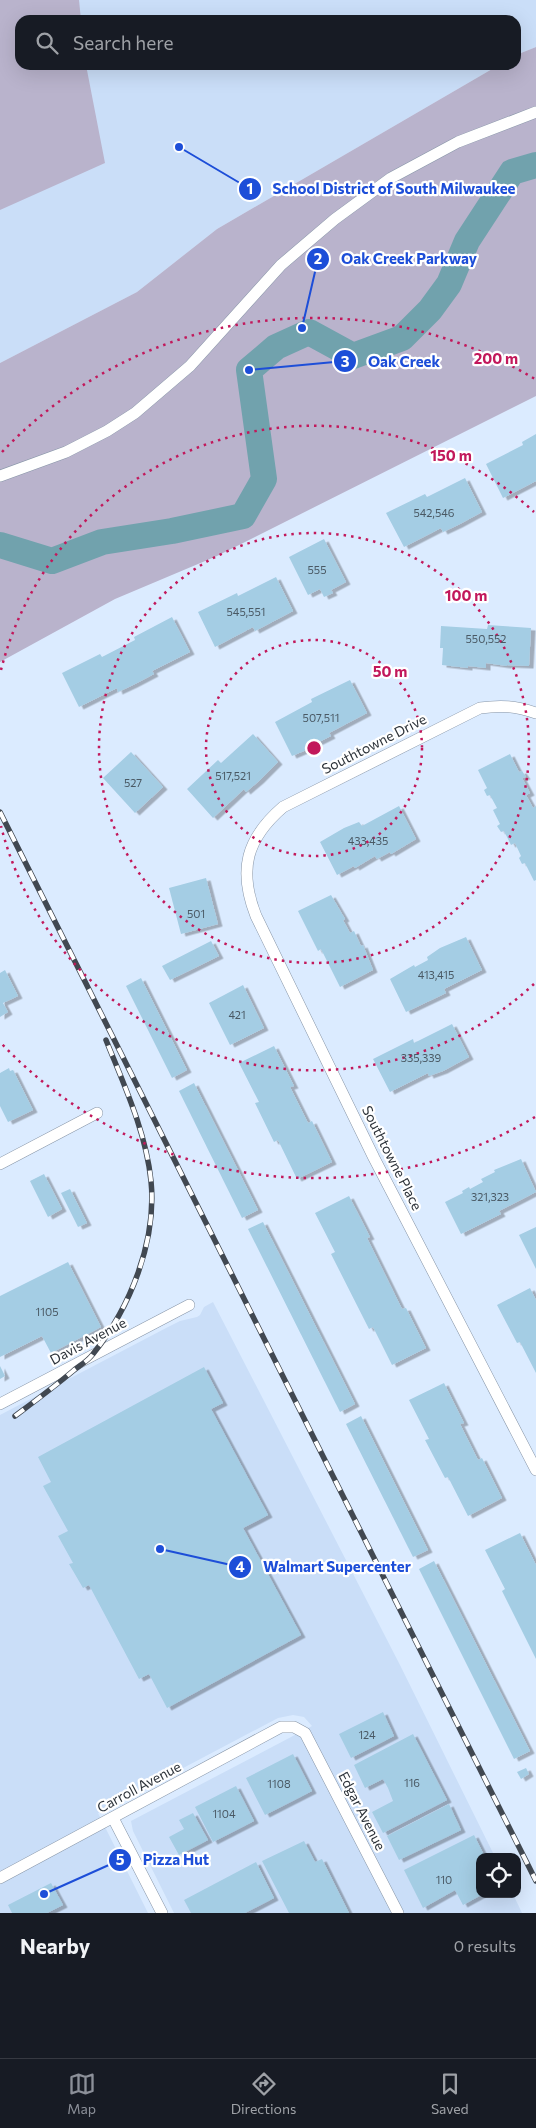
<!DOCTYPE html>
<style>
body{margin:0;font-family:Commissioner,sans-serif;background:#20242c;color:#f1f3f6}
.controls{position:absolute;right:15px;bottom:15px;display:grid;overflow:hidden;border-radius:10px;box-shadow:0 5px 20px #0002}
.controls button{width:45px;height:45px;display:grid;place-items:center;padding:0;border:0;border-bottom:1px solid #363941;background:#171b24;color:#f1f3f6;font:25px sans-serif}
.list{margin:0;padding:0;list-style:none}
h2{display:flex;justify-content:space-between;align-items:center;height:65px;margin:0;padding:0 20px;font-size:21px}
h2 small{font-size:16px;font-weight:400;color:#9ea1a6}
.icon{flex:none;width:28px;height:28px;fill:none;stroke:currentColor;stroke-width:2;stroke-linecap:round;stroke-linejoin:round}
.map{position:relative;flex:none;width:536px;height:1913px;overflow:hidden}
.search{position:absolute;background:#171b24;box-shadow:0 5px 20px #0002;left:15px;right:15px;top:15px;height:55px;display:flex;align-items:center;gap:12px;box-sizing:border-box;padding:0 18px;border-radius:15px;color:#9ea1a6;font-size:19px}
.sheet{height:145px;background:#171b24}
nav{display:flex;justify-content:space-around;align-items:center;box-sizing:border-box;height:70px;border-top:1px solid #363941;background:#171b24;font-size:14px;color:#9ea1a6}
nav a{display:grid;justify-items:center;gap:2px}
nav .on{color:#8c9099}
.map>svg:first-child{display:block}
</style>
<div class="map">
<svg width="536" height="1913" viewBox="0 0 536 1913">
<defs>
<filter id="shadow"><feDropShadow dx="4.5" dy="2.5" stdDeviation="0" flood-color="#0004"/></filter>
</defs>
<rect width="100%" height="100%" fill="#dbebff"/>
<g fill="#cadef8">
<polygon points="0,0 536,0 536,47 516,55 516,20 20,20 20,65 499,65 217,229 137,292 0,363"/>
<polygon points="213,1302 400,1665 495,1857 480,1857 480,1894 513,1894 522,1913 174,1913 133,1831 131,1821 312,1726 304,1717 293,1715 278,1718 98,1813 148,1913 0,1913 0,1415 168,1327 180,1321 197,1317 200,1315 204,1307"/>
</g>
<g fill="#b9b3cc">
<polygon points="0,0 79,0 81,20 20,20 20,65 86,65 105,163 0,210"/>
<polygon points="536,47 536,396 217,556 115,599 0,662 0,363 137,292 217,229 499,65 516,65 516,55"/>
</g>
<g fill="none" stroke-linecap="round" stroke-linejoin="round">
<polyline stroke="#71a2ad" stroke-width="26" points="0,545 52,561 102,542 172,531 243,516 264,479 249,370 276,347 309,332 353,356 402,338 430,310 449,284 467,241 512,172 536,165"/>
</g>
<g fill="#a4cde4" filter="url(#shadow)">
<polygon points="536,434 536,481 503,498 486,464 523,445 522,442"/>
<polygon points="465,478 482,512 458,525 443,532 441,528 404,547 386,513 425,494 427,497"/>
<polygon points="324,539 346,582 331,590 333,593 324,597 320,589 308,595 289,557"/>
<polygon points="276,577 293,611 255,631 253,627 215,647 198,612 237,593 238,596"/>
<polygon points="172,617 190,652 152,671 154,674 133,685 118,692 117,688 79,707 62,673 100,654 102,657 135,640 134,637"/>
<polygon points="488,625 531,628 529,666 507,665 507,666 486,663 486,668 468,666 468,668 442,665 443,648 440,648 441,626 487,629"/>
<polygon points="350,680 367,713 329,733 331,736 317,743 318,745 292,756 275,722 312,702 311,699"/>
<polygon points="253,734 278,762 259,781 246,792 244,789 213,818 187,789 218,760 221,763"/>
<polygon points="131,752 163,787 135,813 103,778"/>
<polygon points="510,754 519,772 522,771 526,777 522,778 530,793 526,795 533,808 536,806 536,880 534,881 525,863 522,864 519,858 521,856 515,843 511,845 504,831 501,832 497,826 500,824 493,810 497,808 490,795 487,796 484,790 487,788 478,770"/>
<polygon points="399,806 416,839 391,854 390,852 377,859 375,856 355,868 354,866 337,875 320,842 344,828 359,822 362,826"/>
<polygon points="206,878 218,924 181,934 169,888"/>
<polygon points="331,895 345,919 343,920 350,933 354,931 361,946 363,945 373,970 340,987 321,949 318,951 298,911"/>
<polygon points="466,937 482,970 444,989 446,993 406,1012 390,979 414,965 415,967 428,960 427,957 440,948"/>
<polygon points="211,941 219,956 170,980 162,966"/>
<polygon points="5,970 18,996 3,1003 8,1012 0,1017 0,973"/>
<polygon points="141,978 187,1070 172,1078 126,986"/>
<polygon points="243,985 264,1028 230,1045 209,1003"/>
<polygon points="452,1024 469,1057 443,1071 429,1076 428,1073 390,1092 373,1059 413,1039 414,1043"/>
<polygon points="274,1046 294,1086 290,1087 308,1123 312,1121 332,1162 297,1179 278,1140 274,1142 255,1103 259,1102 239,1063"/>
<polygon points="9,1068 10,1071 13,1070 33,1110 8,1122 0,1106 0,1073"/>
<polygon points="194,1083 258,1210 242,1218 179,1091"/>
<polygon points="521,1159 536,1192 499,1211 501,1214 461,1234 445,1202 463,1193 462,1191 469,1187 470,1189 483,1182 481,1179 495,1172 494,1170"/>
<polygon points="44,1174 62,1209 48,1217 30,1181"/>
<polygon points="70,1189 87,1223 78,1227 61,1193"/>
<polygon points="349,1196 370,1237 367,1238 402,1309 406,1308 426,1348 392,1365 373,1327 369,1329 331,1254 335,1252 315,1213"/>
<polygon points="263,1222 355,1404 340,1412 248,1229"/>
<polygon points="536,1227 536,1269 519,1235"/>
<polygon points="68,1262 101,1327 51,1353 42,1336 0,1357 0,1296"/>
<polygon points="530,1288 536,1300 536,1373 520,1342 517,1343 497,1305"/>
<polygon points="0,1366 5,1376 0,1379"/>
<polygon points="204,1367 223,1403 211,1409 268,1515 243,1528 301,1635 167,1708 149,1674 139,1679 89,1585 83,1588 69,1564 73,1563 58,1536 68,1531 43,1486 51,1482 38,1457"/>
<polygon points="444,1383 464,1423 460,1424 478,1460 482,1458 502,1498 468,1516 448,1477 445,1478 425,1440 429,1439 409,1400"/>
<polygon points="361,1416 428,1550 413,1557 346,1424"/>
<polygon points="520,1533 536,1565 536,1659 502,1591 505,1589 485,1550"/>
<polygon points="434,1561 530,1751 514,1759 419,1569"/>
<polygon points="383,1712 394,1736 351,1758 339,1734"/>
<polygon points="413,1734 447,1800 383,1833 372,1812 393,1801 388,1788 383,1779 365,1788 354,1765"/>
<polygon points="293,1754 312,1791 265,1815 246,1778"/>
<polygon points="526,1768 529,1774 521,1779 517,1772"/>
<polygon points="236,1786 254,1821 213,1842 195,1807"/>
<polygon points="449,1804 461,1830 399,1860 387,1836"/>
<polygon points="193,1813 208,1840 179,1855 169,1837 184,1829 179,1820"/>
<polygon points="474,1835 485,1857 480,1857 480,1894 483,1894 463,1905 455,1890 423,1908 404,1870"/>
<polygon points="304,1841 315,1862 322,1859 349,1913 289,1913 262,1861"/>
<polygon points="256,1862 274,1898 245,1913 191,1913 184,1900"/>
<polygon points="51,1883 63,1905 47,1913 12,1913 8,1905"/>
</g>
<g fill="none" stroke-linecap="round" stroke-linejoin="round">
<g stroke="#8795a7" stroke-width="12">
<g id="street">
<polyline points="0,476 66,452 107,431 135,413 190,366 281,265 335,219 391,178 458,142 536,112"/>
<path d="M536 713C516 706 501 705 480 708L283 807C246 839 238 870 256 916L374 1158 536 1470"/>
<polyline points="0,1164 97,1113"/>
<polyline points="0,1404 189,1305"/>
<polyline points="113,1818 162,1913"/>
<polyline points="0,1878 281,1727 294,1727 305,1733 398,1913"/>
</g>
</g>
<use href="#street" stroke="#fff" stroke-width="11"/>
<g stroke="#414851" stroke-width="5.5">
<g id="rail">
<polyline points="0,812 536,1881"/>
<path d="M15 1416C35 1401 54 1387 73 1371 79 1366 88 1361 93 1354 130 1308 157 1241 151 1181 146 1132 124 1085 106 1040"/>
</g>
</g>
<use href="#rail" stroke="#fff" stroke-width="4" stroke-dasharray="11" stroke-linecap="butt"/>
</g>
<g fill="none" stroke="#c2185b" stroke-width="2.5" stroke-dasharray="2.5 5">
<circle cx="314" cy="748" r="108"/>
<circle cx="314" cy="748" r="215"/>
<path d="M534 984A323 323 0 0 1 1 826M1 670A323 323 0 0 1 534 512"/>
<path d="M535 1117A430 430 0 0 1 2 1044M2 452A430 430 0 0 1 535 379"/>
</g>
<g text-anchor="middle" stroke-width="4.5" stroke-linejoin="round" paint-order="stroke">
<g font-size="11" fill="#4a5964">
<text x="434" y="517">542,546</text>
<text x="317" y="574">555</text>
<text x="246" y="616">545,551</text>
<text x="486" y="643">550,552</text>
<text x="321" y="722">507,511</text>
<text x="233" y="780">517,521</text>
<text x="133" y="787">527</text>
<text x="368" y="845">433,435</text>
<text x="196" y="918">501</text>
<text x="436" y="979">413,415</text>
<text x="237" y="1019">421</text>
<text x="421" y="1062">335,339</text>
<text x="490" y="1201">321,323</text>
<text x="47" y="1316">1105</text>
<text x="367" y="1739">124</text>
<text x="412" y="1787">116</text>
<text x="279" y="1788">1108</text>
<text x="224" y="1818">1104</text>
<text x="444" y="1884">110</text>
</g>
<g font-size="14" fill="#2c3239" stroke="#fff">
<text transform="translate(374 744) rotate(-27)" y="5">Southtowne Drive</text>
<text transform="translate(392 1158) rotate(63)" y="5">Southtowne Place</text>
<text transform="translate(88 1341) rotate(-28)" y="5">Davis Avenue</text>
<text transform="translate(139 1787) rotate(-28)" y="5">Carroll Avenue</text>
<text transform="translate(362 1811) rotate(63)" y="5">Edgar Avenue</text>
</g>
</g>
<circle cx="314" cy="748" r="8" fill="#c2185b" stroke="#fff" stroke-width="2.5"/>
<g font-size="15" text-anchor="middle" font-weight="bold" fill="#c2185b" stroke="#fff" stroke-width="4.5" stroke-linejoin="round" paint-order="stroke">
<text x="496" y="364">200 m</text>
<text x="451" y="461">150 m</text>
<text x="466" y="601">100 m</text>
<text x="390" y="677">50 m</text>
</g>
<path fill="none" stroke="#1d4ed8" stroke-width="2" d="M179 147L250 189M302 328L318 259M249 370L345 361M160 1549L240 1567M44 1894L120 1860"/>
<g fill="#1d4ed8" stroke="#fff" stroke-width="2">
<circle cx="179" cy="147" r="5"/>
<circle cx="302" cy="328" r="5"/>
<circle cx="249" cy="370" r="5"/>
<circle cx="160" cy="1549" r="5"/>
<circle cx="44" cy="1894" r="5"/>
<circle cx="250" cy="189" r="12"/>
<circle cx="318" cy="259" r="12"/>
<circle cx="345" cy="361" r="12"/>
<circle cx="240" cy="1567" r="12"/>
<circle cx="120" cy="1860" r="12"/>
</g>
<g font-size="15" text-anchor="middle" font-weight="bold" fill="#fff">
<text x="250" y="194">1</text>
<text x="318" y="264">2</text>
<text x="345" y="367">3</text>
<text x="240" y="1572">4</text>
<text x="120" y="1865">5</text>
</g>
<g font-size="15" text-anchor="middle" font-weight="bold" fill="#1d4ed8" stroke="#fff" stroke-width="4.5" stroke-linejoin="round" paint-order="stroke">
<text x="394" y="194">School District of South Milwaukee</text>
<text x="409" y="264">Oak Creek Parkway</text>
<text x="404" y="367">Oak Creek</text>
<text x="337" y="1572">Walmart Supercenter</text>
<text x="176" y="1865">Pizza Hut</text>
</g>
</svg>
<div class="controls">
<button><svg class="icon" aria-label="locate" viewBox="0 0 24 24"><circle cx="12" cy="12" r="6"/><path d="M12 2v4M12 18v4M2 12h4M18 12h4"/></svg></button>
</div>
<div class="search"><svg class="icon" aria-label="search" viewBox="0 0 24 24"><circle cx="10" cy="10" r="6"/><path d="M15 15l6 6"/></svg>Search here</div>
</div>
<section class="sheet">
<h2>Nearby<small>0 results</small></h2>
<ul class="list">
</ul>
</section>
<nav>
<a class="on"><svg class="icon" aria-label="map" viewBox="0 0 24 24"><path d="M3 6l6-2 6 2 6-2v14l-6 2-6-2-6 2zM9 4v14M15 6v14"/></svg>Map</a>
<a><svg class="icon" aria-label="directions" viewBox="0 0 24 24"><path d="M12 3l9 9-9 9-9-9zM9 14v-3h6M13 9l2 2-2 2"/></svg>Directions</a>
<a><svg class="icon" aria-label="saved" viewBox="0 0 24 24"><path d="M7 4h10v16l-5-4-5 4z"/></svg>Saved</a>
</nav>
